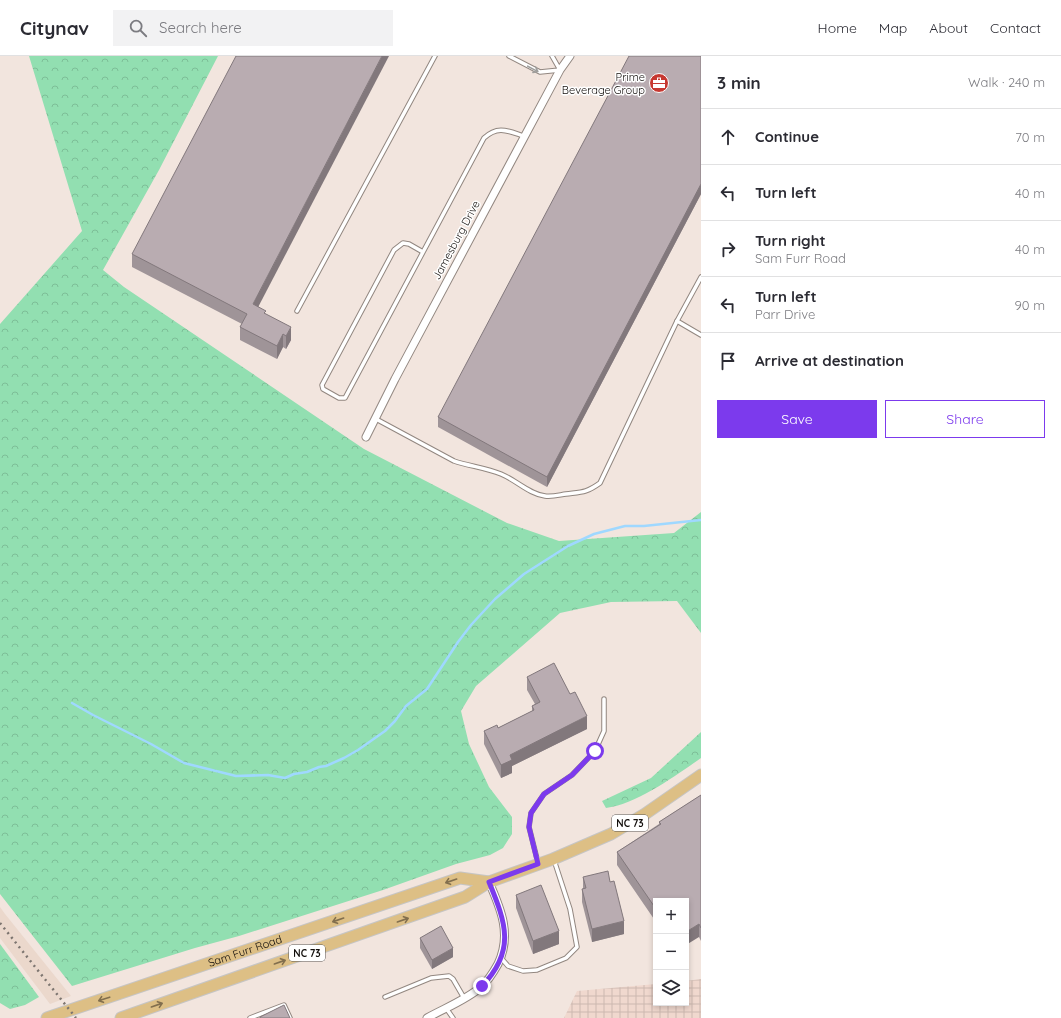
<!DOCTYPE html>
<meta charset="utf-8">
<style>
body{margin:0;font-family:Quicksand,sans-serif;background:#f2f2f3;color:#2b2b33}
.controls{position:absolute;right:12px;bottom:12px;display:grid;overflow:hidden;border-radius:0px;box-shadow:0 2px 6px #0003}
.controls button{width:36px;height:36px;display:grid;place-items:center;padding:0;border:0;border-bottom:1px solid #e1e1e2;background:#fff;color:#2b2b33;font:20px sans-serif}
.stop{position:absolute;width:12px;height:12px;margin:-9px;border:3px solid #7c3aed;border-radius:50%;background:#fff}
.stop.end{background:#7c3aed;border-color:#fff;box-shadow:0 1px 4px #0008}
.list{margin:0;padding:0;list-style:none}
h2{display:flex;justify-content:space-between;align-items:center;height:52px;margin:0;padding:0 16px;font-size:17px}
h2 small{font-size:13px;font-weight:400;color:#7c7c81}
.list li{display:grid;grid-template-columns:26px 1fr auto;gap:12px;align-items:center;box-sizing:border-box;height:56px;padding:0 16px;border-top:1px solid #e1e1e2}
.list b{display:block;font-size:15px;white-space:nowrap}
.list p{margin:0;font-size:13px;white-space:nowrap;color:#7c7c81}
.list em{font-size:13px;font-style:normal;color:#7c7c81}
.actions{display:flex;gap:8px;padding:12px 16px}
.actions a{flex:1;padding:9px 0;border:1px solid #7c3aed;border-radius:0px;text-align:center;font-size:14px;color:#7c3aed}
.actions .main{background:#7c3aed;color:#fff}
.icon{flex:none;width:22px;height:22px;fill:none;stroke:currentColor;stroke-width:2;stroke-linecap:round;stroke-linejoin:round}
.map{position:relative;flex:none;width:701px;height:962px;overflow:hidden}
header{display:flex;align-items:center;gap:24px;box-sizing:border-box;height:56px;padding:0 20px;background:#fff;border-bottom:1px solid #e1e1e2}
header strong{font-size:19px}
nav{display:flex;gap:22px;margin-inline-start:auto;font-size:14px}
.search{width:280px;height:36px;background:#f2f2f3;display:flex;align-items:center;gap:10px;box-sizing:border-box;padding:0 14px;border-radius:0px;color:#7c7c81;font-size:15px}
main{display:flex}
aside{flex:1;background:#fff}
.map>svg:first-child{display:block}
</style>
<header>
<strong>Citynav</strong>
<div class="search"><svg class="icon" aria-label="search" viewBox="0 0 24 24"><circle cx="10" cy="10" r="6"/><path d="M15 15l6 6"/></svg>Search here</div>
<nav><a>Home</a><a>Map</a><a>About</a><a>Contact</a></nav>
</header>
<main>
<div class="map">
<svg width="701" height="962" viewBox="0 0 701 962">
<defs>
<pattern id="industrial-grid" width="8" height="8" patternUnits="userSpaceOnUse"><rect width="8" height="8" fill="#f0d8ce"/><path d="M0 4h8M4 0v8" fill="none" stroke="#cdb8b0"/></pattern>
<pattern id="forest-crowns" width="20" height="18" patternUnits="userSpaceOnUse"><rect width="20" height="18" fill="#92dfb1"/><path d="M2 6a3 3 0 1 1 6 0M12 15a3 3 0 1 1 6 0" fill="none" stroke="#7dbe97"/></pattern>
</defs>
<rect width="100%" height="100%" fill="#f2e5de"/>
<polygon fill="#ebd8cc" points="0,851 5,858 71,940 50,948 0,882"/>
<polygon fill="url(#industrial-grid)" points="701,923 701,962 564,962 577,935 656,928 656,947 686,947 686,925"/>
<g fill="url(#forest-crowns)">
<polygon points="29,0 218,0 159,114 103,214 124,231 364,393 507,467 559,485 674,477 701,456 701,577 677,545 611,546 560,557 476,630 461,655 469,688 489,731 512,761 512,778 503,792 490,799 456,808 383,834 239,880 195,892 72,930 0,838 0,268 82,175"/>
<path d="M701 676V702C675 720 637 748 606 752L602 745 651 722Z"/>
<polygon points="0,888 39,941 25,949 10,953 0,947"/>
</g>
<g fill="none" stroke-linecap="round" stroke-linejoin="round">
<polyline stroke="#9fd8ff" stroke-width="2.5" points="72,647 93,659 151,688 184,707 236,720 268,719 285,722 294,718 307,716 319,711 326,710 344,702 358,694 385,675 395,665 406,650 427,633 458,586 471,569 495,543 524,518 568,490 594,478 625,470 644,470 701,464"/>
<g stroke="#928780" stroke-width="5.5">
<g id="service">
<polyline points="509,0 540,16 560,14 552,0"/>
<path d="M423 196 409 188 403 187 394 194 322 329 323 333 339 342H345L484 82C498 69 508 75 524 80"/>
<polyline points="297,255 435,0"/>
<polyline points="677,265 701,279"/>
<path d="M376 363 454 405C469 410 486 412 501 418 516 424 529 438 545 440 552 441 559 439 566 438 582 436 586 437 600 427L677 265 701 221"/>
<polyline points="538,807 529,771 531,757 544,738 572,719 595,695 604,675 604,643"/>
<polyline points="501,902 508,910 523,915 537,914 566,902 577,891 570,853 554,804"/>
<polyline points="385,941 431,922 449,920 453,923 464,942"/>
<polyline points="446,952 453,962"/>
<polyline points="250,962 284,949 290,962"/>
</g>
</g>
<g stroke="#928780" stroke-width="9">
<g id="minor">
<polyline points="366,381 395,323 560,14 570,0"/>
<path d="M427 962C445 952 466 944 481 931 488 925 493 917 498 908 512 879 501 853 489 826"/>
</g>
</g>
<g stroke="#c6c5c4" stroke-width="13">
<g id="primary">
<path id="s1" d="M47 962 460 822 489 826"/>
<polyline points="121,962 465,841 489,826 553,803 611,778 645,758 701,719"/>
</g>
</g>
<use href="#service" stroke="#fff" stroke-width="3.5"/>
<use href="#minor" stroke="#fff" stroke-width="7"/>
<use href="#primary" stroke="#ddbf85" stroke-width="11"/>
<polyline stroke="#7d7570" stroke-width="2.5" stroke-dasharray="2 4" stroke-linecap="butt" points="0,867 76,962"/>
</g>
<g fill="#9f9498">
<polygon points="701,0 701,138 547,431 438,371 438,361"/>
<polygon points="132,198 258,250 291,284 286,293 283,291 277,303 240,284 240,271 242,268 132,211"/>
<polygon points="527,621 587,673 512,710 512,717 501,722 484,688 484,675 498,672 532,655 532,650 535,648 527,634"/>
<polygon points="701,739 701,885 699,881 686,845 656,845 656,866 617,809 617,796 659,768 659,766"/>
<polygon points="583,821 624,878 592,886 582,846 582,833 583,833"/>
<polygon points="516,839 559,888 533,898 516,852"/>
<polygon points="420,882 453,901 432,913 420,892"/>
</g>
<g fill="#82787c">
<polygon points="382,0 389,0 253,261 253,248"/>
<polygon points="701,128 701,138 547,431 547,421"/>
<polygon points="291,271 291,284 286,293 286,280"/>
<polygon points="283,278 283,291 277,303 277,290"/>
<polygon points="587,660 587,673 512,710 512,717 501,722 501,709 510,699"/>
<polygon points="624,865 624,878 592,886 592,873"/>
<polygon points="699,868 699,881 686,889 686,876"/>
<polygon points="559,875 559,888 533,898 533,885"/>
<polygon points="453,892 453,901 432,913 432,904"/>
</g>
<g fill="#b9acb1" stroke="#82787c">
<polygon points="236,0 382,0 253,248 266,255 264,257 291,271 286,280 283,278 277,290 240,271 247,258 132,198"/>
<polygon points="629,0 701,0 701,128 547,421 438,361"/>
<polygon points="554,607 570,638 575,636 587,660 510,699 512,704 501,709 484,675 497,669 498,672 534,654 532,650 540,646 527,621"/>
<polygon points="701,739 701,872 699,868 686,876 686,845 656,845 656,853 617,796 661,768 659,766"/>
<polygon points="608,815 610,826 614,825 624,865 592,873 582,833 586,832 583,821"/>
<polygon points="541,829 559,875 533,885 516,839"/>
<polygon points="441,870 453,892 432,904 420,882"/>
<polygon points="284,949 290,962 260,962 260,961"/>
</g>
<defs><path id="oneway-shaft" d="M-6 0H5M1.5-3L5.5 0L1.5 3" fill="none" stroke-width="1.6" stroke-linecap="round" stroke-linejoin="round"/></defs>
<use stroke="#a09f9d" href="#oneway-shaft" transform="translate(533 13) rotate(28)"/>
<g stroke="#826f4e">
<use href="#oneway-shaft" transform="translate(451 825) rotate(161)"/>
<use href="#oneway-shaft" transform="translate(338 864) rotate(161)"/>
<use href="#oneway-shaft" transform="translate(403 864) rotate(-19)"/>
<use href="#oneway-shaft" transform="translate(280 906) rotate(-19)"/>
<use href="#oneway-shaft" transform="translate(104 943) rotate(162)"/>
<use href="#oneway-shaft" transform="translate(157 949) rotate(-19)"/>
</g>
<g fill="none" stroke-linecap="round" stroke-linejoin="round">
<path stroke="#7c3aed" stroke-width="5" d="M482 930C516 895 506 867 489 826L538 808 529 771 531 757 544 738 572 719 595 695"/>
</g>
<defs>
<g id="office-disc" transform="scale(1)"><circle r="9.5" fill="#c63831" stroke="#fff"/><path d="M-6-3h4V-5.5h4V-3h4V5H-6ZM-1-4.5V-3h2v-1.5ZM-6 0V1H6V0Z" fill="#fff"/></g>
</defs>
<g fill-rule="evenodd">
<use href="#office-disc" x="659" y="27"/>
</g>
<g text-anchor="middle" stroke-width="3" stroke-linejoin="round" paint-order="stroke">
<g fill="#fff" stroke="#595654" stroke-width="1">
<rect x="612" y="759" width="36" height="16" rx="3"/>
<rect x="289" y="889" width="36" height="16" rx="3"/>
</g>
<g font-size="10" font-weight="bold" fill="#120e0b">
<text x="630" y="771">NC 73</text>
<text x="307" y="901">NC 73</text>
</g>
<g font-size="11" fill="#120e0b" stroke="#fff" text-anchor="end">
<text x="645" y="25">Prime<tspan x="645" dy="13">Beverage Group</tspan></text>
</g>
<g font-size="11" fill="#120e0b" stroke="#fff">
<text transform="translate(456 184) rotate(-62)" y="4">Jamesburg Drive</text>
<text dy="4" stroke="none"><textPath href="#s1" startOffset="209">Sam Furr Road</textPath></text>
</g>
</g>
</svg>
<div class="controls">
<button>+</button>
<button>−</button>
<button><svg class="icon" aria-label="layers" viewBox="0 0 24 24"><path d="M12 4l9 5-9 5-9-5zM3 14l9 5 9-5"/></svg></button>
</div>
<div class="stop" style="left:595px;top:695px"></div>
<div class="stop end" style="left:482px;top:930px"></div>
</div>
<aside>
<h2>3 min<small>Walk · 240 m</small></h2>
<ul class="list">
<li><svg class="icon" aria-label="ahead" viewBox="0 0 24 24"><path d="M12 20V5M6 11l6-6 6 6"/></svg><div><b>Continue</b></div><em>70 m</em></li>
<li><svg class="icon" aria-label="left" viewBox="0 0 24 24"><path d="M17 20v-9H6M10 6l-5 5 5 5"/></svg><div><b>Turn left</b></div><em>40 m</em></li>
<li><svg class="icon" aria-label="right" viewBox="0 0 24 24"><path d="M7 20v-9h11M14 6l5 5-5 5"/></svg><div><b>Turn right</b><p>Sam Furr Road</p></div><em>40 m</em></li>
<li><svg class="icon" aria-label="left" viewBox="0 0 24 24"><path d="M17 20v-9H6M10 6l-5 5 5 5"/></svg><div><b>Turn left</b><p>Parr Drive</p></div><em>90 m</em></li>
<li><svg class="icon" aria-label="arrive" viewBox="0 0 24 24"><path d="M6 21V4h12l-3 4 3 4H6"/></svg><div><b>Arrive at destination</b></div></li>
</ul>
<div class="actions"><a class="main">Save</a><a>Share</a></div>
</aside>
</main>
